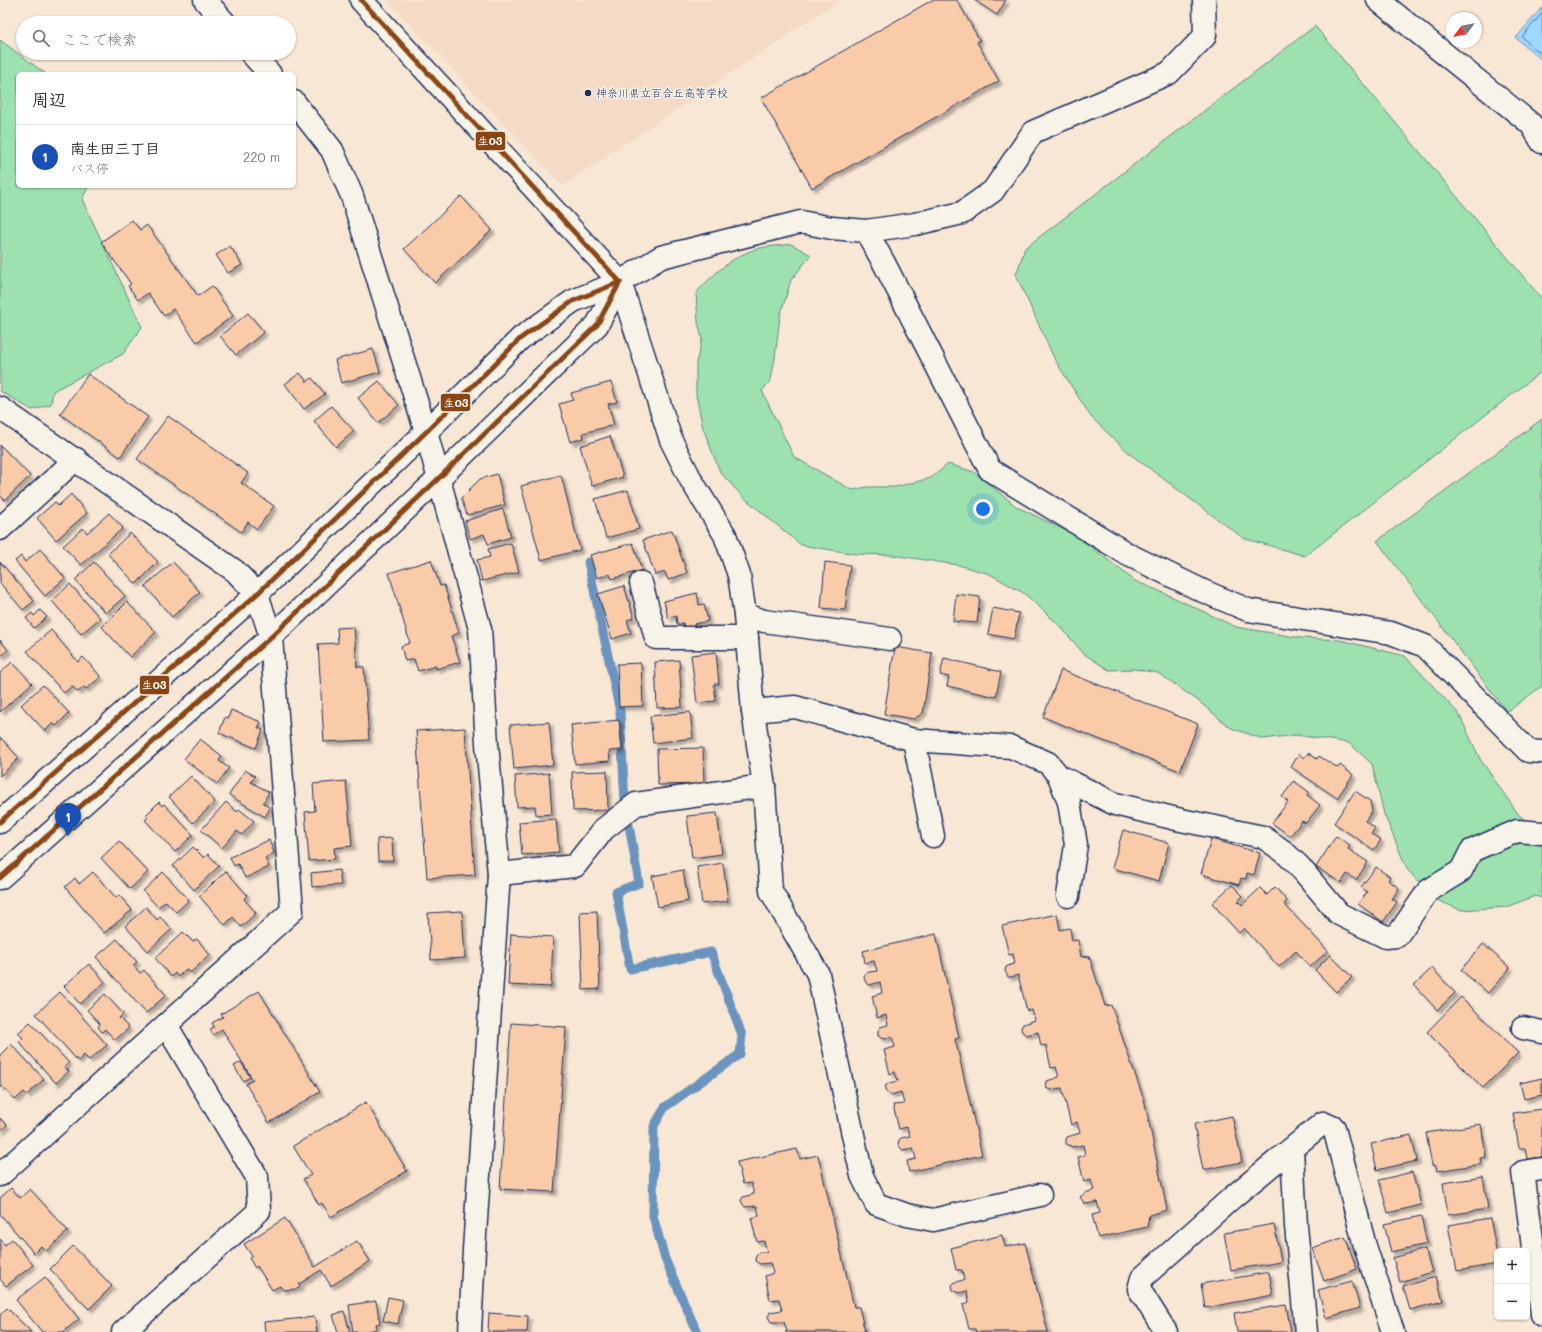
<!DOCTYPE html>
<html lang="ja">
<meta charset="utf-8">
<style>
body{margin:0;font-family:Mali,"Klee One",sans-serif;background:#f2f2f3;color:#2b2b33}
.controls{position:absolute;right:12px;bottom:12px;display:grid;overflow:hidden;border-radius:6px;box-shadow:0 1px 3px #0004}
.controls button{width:36px;height:36px;display:grid;place-items:center;padding:0;border:0;border-bottom:1px solid #e1e1e2;background:#fff;color:#2b2b33;font:20px sans-serif}
.compass{position:absolute;left:1446px;top:12px;width:36px;height:36px;border-radius:50%;background:#fff;box-shadow:0 1px 3px #0004;rotate:238deg}
.you{position:absolute;left:983px;top:509px;width:14px;height:14px;margin:-10px;border:3px solid #fff;border-radius:50%;background:#1a73e8;box-shadow:0 0 0 6px #1a73e833}
.badge{display:grid;place-items:center;width:26px;height:26px;border-radius:50%;background:#1b2f5e;color:#fff;font-size:13px;font-weight:700}
.pin{position:absolute;translate:-50% -33px;filter:drop-shadow(0 1px 2px #0008)}
.pin::after{content:'';position:absolute;top:21px;width:14px;height:12px;background:inherit;clip-path:polygon(0 0,100% 0,50% 100%)}
.list{margin:0;padding:0;list-style:none}
h2{display:flex;justify-content:space-between;align-items:center;height:52px;margin:0;padding:0 16px;font-size:17px}
h2 small{font-size:13px;font-weight:400;color:#7c7c81}
.list li{display:grid;grid-template-columns:26px 1fr auto;gap:12px;align-items:center;box-sizing:border-box;height:64px;padding:0 16px;border-top:1px solid #e1e1e2}
.list b{display:block;font-size:15px;white-space:nowrap}
.list p{margin:0;font-size:13px;white-space:nowrap;color:#7c7c81}
.list em{font-size:13px;font-style:normal;color:#7c7c81}
.icon{flex:none;width:22px;height:22px;fill:none;stroke:currentColor;stroke-width:2;stroke-linecap:round;stroke-linejoin:round}
.map{position:relative;flex:none;width:1542px;height:1332px;overflow:hidden}
.search{position:absolute;background:#fff;box-shadow:0 1px 3px #0004;left:16px;top:16px;width:280px;height:44px;display:flex;align-items:center;gap:10px;box-sizing:border-box;padding:0 14px;border-radius:22px;color:#7c7c81;font-size:15px}
.panel{position:absolute;background:#fff;box-shadow:0 1px 3px #0004;left:16px;top:72px;width:280px;height:116px;border-radius:6px}
.map>svg:first-child{display:block}
</style>
<div class="map">
<svg width="1542" height="1332" viewBox="0 0 1542 1332">
<defs>
<filter id="shadow"><feDropShadow dx="3.5" dy="3.5" stdDeviation="1" flood-color="#0004"/></filter>
</defs>
<rect width="100%" height="100%" fill="#f8e7d5"/>
<filter id="ink" filterUnits="userSpaceOnUse"><feTurbulence type="fractalNoise" baseFrequency=".025" numOctaves="2"/><feDisplacementMap in="SourceGraphic" scale="8" xChannelSelector="R" yChannelSelector="G"/><feConvolveMatrix kernelMatrix="1 2 1 2 8 2 1 2 1" color-interpolation-filters="sRGB"/></filter>
<g filter="url(#ink)">
<polygon fill="#f5dbc6" points="387,0 840,0 562,186"/>
<g fill="#9de2ae" stroke="#5c8886">
<polygon points="1315,26 1542,299 1542,371 1305,556 1243,538 1130,454 1091,417 1055,360 1016,275 1025,248"/>
<polygon points="0,40 46,74 18,74 18,186 89,186 82,199 142,327 123,354 53,391 51,404 32,410 0,391"/>
<path d="M791 244 811 255 791 280 780 316 775 358 771 380 762 391 794 457 852 490 867 487H896L931 478 948 464 974 472 1017 507 1077 536 1135 581 1164 593 1236 627 1301 638 1340 640 1405 656 1459 714 1480 759 1518 814 1542 834V898L1535 896 1506 907 1461 910 1434 899 1407 869 1384 814 1372 764 1349 743 1296 735 1263 739 1231 728 1197 700 1158 673 1134 669 1109 670 1084 654 1059 625 1025 594 990 574 958 565 892 555 856 554 801 545 742 496 720 472 703 428 696 395V363L702 339 698 322 696 293C713 275 732 256 756 249 767 246 779 246 791 244Z"/>
<polygon points="1542,419 1542,686 1507,712 1377,541"/>
</g>
<polygon fill="#9ed8fe" stroke="#6a94be" points="1542,7 1542,60 1516,38"/>
<g fill="none" stroke-linecap="round" stroke-linejoin="round">
<polyline stroke="#4f739e" stroke-width="1" points="1542,13 1522,37 1542,55"/>
<polyline stroke="#6a94be" stroke-width="9" points="588,562 620,712 625,802 639,883 616,892 630,969 711,952 742,1035 740,1054 665,1107 654,1126 653,1216 665,1259 697,1332"/>
</g>
<g fill="#facba9" stroke="#1b2f5e" filter="url(#shadow)">
<polygon points="932,0 957,0 980,41 977,42 999,81 812,188 761,98"/>
<polygon points="974,0 1006,0 997,15"/>
<polygon points="461,196 492,230 435,283 404,249"/>
<polygon points="132,220 140,230 147,225 198,296 212,286 233,316 197,342 173,309 164,316 148,293 138,300 128,286 131,284 101,242"/>
<polygon points="230,246 242,265 228,273 216,255"/>
<polygon points="248,313 264,332 236,355 220,336"/>
<polygon points="373,349 380,372 341,383 335,360"/>
<polygon points="300,373 307,382 312,378 325,394 304,409 285,384"/>
<polygon points="88,374 148,417 120,457 60,414"/>
<polygon points="379,381 399,405 378,423 358,398"/>
<polygon points="611,382 617,402 608,404 614,425 583,433 584,438 570,442 559,404 573,400 571,393"/>
<polygon points="331,406 354,431 336,447 314,421"/>
<polygon points="168,416 248,473 241,483 274,506 257,529 248,522 241,532 137,459"/>
<polygon points="610,436 623,477 592,486 580,446"/>
<polygon points="0,445 30,476 5,500 0,496"/>
<polygon points="497,474 505,505 467,515 461,498 480,479"/>
<polygon points="561,475 580,550 541,560 521,486"/>
<polygon points="628,490 639,529 606,538 595,499"/>
<polygon points="71,494 87,513 56,540 37,518 55,502 58,506"/>
<polygon points="503,509 511,537 488,544 484,534 470,539 465,521"/>
<polygon points="109,513 123,528 81,565 63,546 83,528 87,533"/>
<polygon points="672,530 687,573 668,580 665,572 655,575 643,540"/>
<polygon points="130,533 158,562 136,584 108,554"/>
<polygon points="511,543 519,572 482,581 477,560 490,557 488,549"/>
<polygon points="633,543 642,570 612,579 610,574 597,578 590,555"/>
<polygon points="40,549 65,578 45,596 15,561 21,556 25,562"/>
<polygon points="431,560 440,586 444,585 459,633 451,636 460,662 436,669 436,666 418,671 414,659 405,661 401,646 410,643 389,573"/>
<polygon points="0,562 34,601 23,610 0,583"/>
<polygon points="94,562 125,596 106,613 75,580"/>
<polygon points="173,562 200,592 172,617 145,586"/>
<polygon points="825,562 850,565 845,610 821,608"/>
<polygon points="70,584 100,618 81,634 52,601"/>
<polygon points="624,586 634,618 627,620 631,633 612,639 598,594"/>
<polygon points="697,593 699,605 704,604 708,621 694,624 695,627 684,629 683,623 677,624 676,616 668,618 664,601"/>
<polygon points="956,594 980,597 977,623 953,621"/>
<polygon points="127,602 156,632 130,657 102,627"/>
<polygon points="993,608 1019,613 1014,639 988,634"/>
<polygon points="40,610 47,617 34,628 26,618 32,613 34,616"/>
<polygon points="354,627 357,667 364,667 369,740 324,742 318,644 338,643 337,628"/>
<polygon points="51,630 78,662 83,657 101,677 86,689 84,687 78,692 72,686 64,693 27,651"/>
<polygon points="0,640 8,650 0,657"/>
<polygon points="895,647 932,653 923,713 914,719 884,714"/>
<polygon points="716,652 719,684 714,684 716,701 697,703 691,655"/>
<polygon points="944,658 1001,672 996,697 947,686 949,677 940,675"/>
<polygon points="679,660 682,707 657,708 655,662"/>
<polygon points="12,662 32,683 0,712 0,673"/>
<polygon points="641,663 643,706 619,707 617,664"/>
<polygon points="1061,670 1198,724 1180,771 1043,717"/>
<polygon points="43,685 69,713 56,726 53,723 45,731 21,705"/>
<polygon points="231,710 261,722 258,728 263,730 256,748 219,733 225,717 228,718"/>
<polygon points="690,712 693,738 653,743 650,716"/>
<polygon points="619,720 622,750 609,751 610,761 575,764 571,725"/>
<polygon points="549,722 553,765 514,769 510,725"/>
<polygon points="465,728 475,875 427,878 416,731"/>
<polygon points="0,737 19,758 0,776"/>
<polygon points="200,739 222,756 219,761 229,768 217,784 184,759"/>
<polygon points="703,748 704,784 658,785 657,749"/>
<polygon points="1308,753 1317,759 1319,756 1338,768 1340,765 1353,775 1337,798 1291,767 1299,754 1304,758"/>
<polygon points="245,770 255,776 251,782 269,792 263,803 270,808 265,817 229,795"/>
<polygon points="607,771 608,810 573,811 572,772"/>
<polygon points="549,773 552,814 536,815 535,806 517,807 515,776"/>
<polygon points="191,776 215,802 193,823 169,797"/>
<polygon points="346,781 352,846 334,848 335,859 309,861 305,812 315,811 313,784"/>
<polygon points="1294,781 1309,792 1307,795 1320,805 1306,823 1302,821 1290,836 1272,823 1288,802 1282,797"/>
<polygon points="1355,791 1370,801 1372,811 1365,821 1375,828 1371,834 1381,840 1374,850 1334,823"/>
<polygon points="159,802 162,806 164,804 193,835 175,852 145,820 148,817 146,815"/>
<polygon points="226,802 237,812 239,809 254,821 242,835 237,831 222,848 201,830"/>
<polygon points="717,813 722,854 692,858 687,816"/>
<polygon points="556,819 559,852 522,855 519,822"/>
<polygon points="1123,830 1169,843 1159,881 1112,868"/>
<polygon points="1336,836 1350,845 1348,849 1368,862 1356,880 1347,874 1341,883 1316,867"/>
<polygon points="392,838 393,861 378,861 377,839"/>
<polygon points="1211,839 1260,853 1254,875 1247,873 1246,879 1241,878 1239,885 1201,874"/>
<polygon points="269,840 274,853 265,858 269,867 245,878 238,864 234,866 230,857"/>
<polygon points="119,841 148,872 130,889 101,858"/>
<polygon points="193,847 204,858 208,854 219,866 194,890 173,866"/>
<polygon points="723,863 728,901 702,904 697,867"/>
<polygon points="1376,867 1390,877 1388,880 1399,888 1392,899 1397,902 1383,922 1358,904 1367,892 1361,887"/>
<polygon points="339,870 341,885 312,887 311,873"/>
<polygon points="683,870 688,901 658,907 652,876"/>
<polygon points="226,871 247,895 244,899 256,913 241,927 233,917 225,925 199,896"/>
<polygon points="93,872 116,898 119,895 132,910 104,933 65,887 75,878 79,884"/>
<polygon points="163,872 189,900 176,912 166,901 158,907 143,891"/>
<polygon points="1232,885 1243,896 1238,901 1242,905 1260,888 1267,895 1275,887 1287,901 1284,904 1328,951 1310,967 1296,951 1279,967 1244,928 1239,933 1212,903"/>
<polygon points="146,907 157,920 160,917 172,929 148,951 125,926"/>
<polygon points="462,911 465,958 431,960 428,913"/>
<polygon points="597,911 600,989 583,990 580,912"/>
<polygon points="1057,914 1060,930 1070,928 1072,941 1078,940 1081,957 1089,956 1105,1006 1111,1005 1145,1103 1167,1210 1149,1215 1147,1227 1098,1238 1092,1215 1100,1213 1097,1202 1086,1204 1084,1203 1080,1197 1085,1193 1094,1190 1091,1180 1084,1182 1078,1157 1085,1155 1083,1145 1073,1147 1066,1144 1066,1140 1067,1137 1080,1133 1077,1122 1071,1125 1062,1088 1049,1090 1046,1087 1047,1081 1059,1077 1056,1067 1051,1068 1046,1045 1041,1046 1038,1032 1027,1035 1022,1032 1021,1028 1023,1024 1035,1020 1032,1010 1027,1011 1018,975 1011,977 1008,977 1005,971 1006,967 1015,963 1013,954 1009,955 1002,926"/>
<polygon points="183,932 193,942 197,939 210,955 190,973 186,969 178,977 175,973 171,977 155,958"/>
<polygon points="511,934 553,937 551,987 508,985"/>
<polygon points="936,934 959,1038 955,1039 982,1155 909,1172 907,1161 916,1159 913,1148 903,1150 898,1145 899,1140 901,1138 910,1136 907,1127 899,1129 893,1105 904,1104 901,1092 891,1095 886,1092 885,1089 886,1085 889,1083 898,1081 895,1072 890,1074 884,1050 895,1047 892,1037 883,1039 878,1036 878,1031 880,1027 888,1025 886,1015 877,1018 872,996 882,993 880,982 870,985 866,983 864,978 865,974 869,972 877,971 874,961 865,963 863,951"/>
<polygon points="117,939 137,962 133,965 140,973 144,970 166,995 146,1013 96,957"/>
<polygon points="1483,944 1510,968 1488,993 1461,970"/>
<polygon points="1330,955 1352,977 1336,992 1315,970"/>
<polygon points="89,964 105,982 80,1004 64,986"/>
<polygon points="1432,968 1455,993 1437,1010 1414,985"/>
<polygon points="259,991 320,1092 269,1123 246,1084 253,1080 222,1029 213,1035 210,1029 214,1027 212,1023 223,1017 221,1014"/>
<polygon points="60,992 107,1045 89,1060 84,1055 78,1061 36,1014"/>
<polygon points="105,994 123,1014 119,1018 129,1028 115,1040 105,1029 102,1032 98,1027 100,1024 87,1010"/>
<polygon points="1461,997 1518,1053 1483,1088 1427,1032"/>
<polygon points="30,1022 69,1063 64,1067 69,1071 56,1083 19,1042 23,1038 18,1033"/>
<polygon points="511,1023 566,1027 554,1192 500,1189"/>
<polygon points="11,1044 44,1079 27,1095 24,1092 15,1100 2,1086 0,1088 0,1055"/>
<polygon points="241,1062 250,1077 243,1081 234,1066"/>
<polygon points="1542,1078 1542,1095 1524,1099 1520,1083"/>
<polygon points="366,1102 407,1171 331,1217 322,1203 319,1205 303,1179 311,1175 293,1146"/>
<polygon points="1542,1109 1542,1157 1527,1159 1525,1148 1519,1148 1513,1113"/>
<polygon points="1232,1116 1242,1162 1203,1170 1194,1124"/>
<polygon points="0,1118 7,1125 0,1131"/>
<polygon points="1481,1124 1486,1157 1480,1158 1481,1164 1437,1171 1436,1166 1432,1166 1426,1133"/>
<polygon points="1411,1135 1417,1161 1377,1170 1371,1144"/>
<polygon points="797,1149 800,1159 818,1155 854,1307 859,1307 865,1332 785,1332 787,1331 784,1322 771,1322 768,1317 770,1312 782,1310 779,1299 770,1300 765,1276 773,1273 770,1263 760,1264 755,1261 756,1255 759,1252 767,1252 764,1241 757,1242 751,1218 759,1216 757,1206 745,1207 742,1203 741,1200 743,1197 754,1194 751,1183 743,1184 737,1162"/>
<polygon points="1412,1172 1421,1205 1388,1213 1379,1180"/>
<polygon points="1483,1177 1488,1209 1448,1215 1443,1183"/>
<polygon points="11,1188 20,1198 30,1189 68,1231 46,1251 41,1246 34,1253 0,1214 0,1198"/>
<polygon points="1421,1216 1427,1244 1391,1252 1384,1224"/>
<polygon points="285,1218 315,1267 357,1241 370,1261 331,1286 321,1270 299,1284 300,1287 297,1289 283,1290 280,1286 272,1290 257,1266 255,1268 249,1258 252,1256 244,1244"/>
<polygon points="1490,1218 1497,1255 1497,1264 1457,1271 1448,1225"/>
<polygon points="1274,1224 1281,1262 1231,1270 1224,1233"/>
<polygon points="1002,1235 1005,1247 1025,1243 1048,1332 976,1332 975,1329 969,1329 963,1305 969,1302 967,1291 958,1293 953,1290 952,1285 955,1282 964,1280 962,1270 956,1270 951,1248"/>
<polygon points="1345,1237 1357,1269 1324,1281 1312,1248"/>
<polygon points="0,1239 5,1245 12,1239 33,1265 6,1286 0,1279"/>
<polygon points="73,1246 112,1286 89,1309 50,1269"/>
<polygon points="1425,1249 1432,1272 1400,1282 1393,1258"/>
<polygon points="1269,1272 1273,1295 1205,1308 1201,1284"/>
<polygon points="45,1277 79,1319 63,1332 42,1332 16,1300"/>
<polygon points="1436,1277 1443,1301 1410,1310 1403,1286"/>
<polygon points="1352,1281 1360,1308 1326,1318 1318,1290"/>
<polygon points="388,1297 403,1300 398,1324 383,1321"/>
<polygon points="376,1301 380,1323 376,1324 377,1329 363,1332 353,1332 349,1305"/>
<polygon points="1286,1305 1291,1332 1237,1332 1234,1313"/>
<polygon points="7,1308 31,1332 0,1332 0,1315"/>
<polygon points="344,1311 350,1332 338,1332 333,1315"/>
<polygon points="489,1313 528,1316 527,1332 488,1332"/>
<polygon points="315,1317 317,1332 265,1332 264,1322"/>
</g>
<g fill="none" stroke-linecap="round" stroke-linejoin="round">
<g stroke="#1b2f5e" stroke-width="25">
<g id="minor">
<polyline points="205,0 225,23"/>
<polyline points="361,0 620,282 671,440 691,480 725,535 739,575 745,615 753,711 764,786 771,891 818,974 862,1176 876,1204 907,1215 933,1220 1040,1195"/>
<polyline points="1378,0 1531,124 1542,142"/>
<polyline points="251,53 270,74"/>
<polyline points="294,102 332,150 352,196 426,432 480,629 487,744 499,874 474,1250 470,1332"/>
<polyline points="866,231 915,224 962,213 993,191 1033,132 1169,73 1205,36 1204,0"/>
<polyline points="0,408 235,571 257,594 271,637 292,911 0,1175"/>
<polyline points="0,529 76,459"/>
<polyline points="641,583 656,638 747,638"/>
<polyline points="745,615 764,621 890,639"/>
<polyline points="753,711 795,707 914,740 1011,747 1048,763 1059,776 1069,802 1076,845 1068,896"/>
<polyline points="914,740 933,836"/>
<polyline points="1059,776 1115,804 1181,820 1263,837 1283,851 1299,866 1339,914 1386,937 1397,936 1428,891 1461,871 1471,851 1517,831 1542,833"/>
<polyline points="0,822 257,594 426,432 521,338 573,301 620,282 661,257 801,222 832,228 866,231 884,263 990,470 1129,555 1203,591 1248,610 1391,633 1425,646 1528,751 1542,752"/>
<polyline points="499,874 575,866 604,829 636,804 764,786"/>
<polyline points="0,878 271,637 438,479 597,325 620,282"/>
<polyline points="1523,1028 1542,1032"/>
<polyline points="1292,1149 1296,1226 1306,1332"/>
<polyline points="1542,1169 1523,1172 1542,1314"/>
<polyline points="123,1332 259,1211 257,1177 166,1025"/>
<polyline points="1166,1332 1139,1289 1142,1278 1234,1196 1323,1123 1334,1128 1365,1246 1393,1332"/>
</g>
</g>
<use href="#minor" stroke="#f7f3e8" stroke-width="22"/>
<g stroke="#f7f3e8" stroke-width="8">
<g id="bus-1">
<polyline points="361,0 620,282"/>
<polyline points="0,822 257,594 426,432 521,338 573,301 620,282"/>
<polyline points="0,878 271,637 438,479 597,325 620,282"/>
</g>
</g>
<use href="#bus-1" stroke="#8b4513" stroke-width="5"/>
</g>
</g>
<circle fill="#1b2f5e" stroke="#f7f3e8" stroke-width="1.5" cx="588" cy="93" r="4"/>
<g text-anchor="middle" stroke-width="3" stroke-linejoin="round" paint-order="stroke">
<g font-size="11" fill="#1b2f5e" stroke="#f7f3e8" text-anchor="start">
<text x="596" y="97">神奈川県立百合丘高等学校</text>
</g>
</g>
<g stroke="#f7f3e8" stroke-width="1.5">
<rect x="475" y="131" width="31" height="20" rx="4" fill="#8b4513"/>
<rect x="440" y="393" width="31" height="19" rx="4" fill="#8b4513"/>
<rect x="139" y="675" width="31" height="20" rx="4" fill="#8b4513"/>
</g>
<g font-size="11" text-anchor="middle" font-weight="bold" fill="#fff">
<text x="490" y="145">生03</text>
<text x="456" y="407">生03</text>
<text x="154" y="689">生03</text>
</g>
</svg>
<div class="controls">
<button>+</button>
<button>−</button>
</div>
<svg class="compass" viewBox="-18 -18 36 36"><path d="M0-13l5 13h-10z" fill="#e53935"/><path d="M0 13l5-13h-10z" fill="#7c7c81"/></svg>
<div class="you"></div>
<div class="pin badge" style="left:68px;top:836px;background:#1a4fb4">1</div>
<div class="search"><svg class="icon" aria-label="search" viewBox="0 0 24 24"><circle cx="10" cy="10" r="6"/><path d="M15 15l6 6"/></svg>ここで検索</div>
<section class="panel">
<h2>周辺<small></small></h2>
<ul class="list">
<li><span class="badge" style="background:#1a4fb4">1</span><div><b>南生田三丁目</b><p>バス停</p></div><em>220 m</em></li>
</ul>
</section>
</div>
